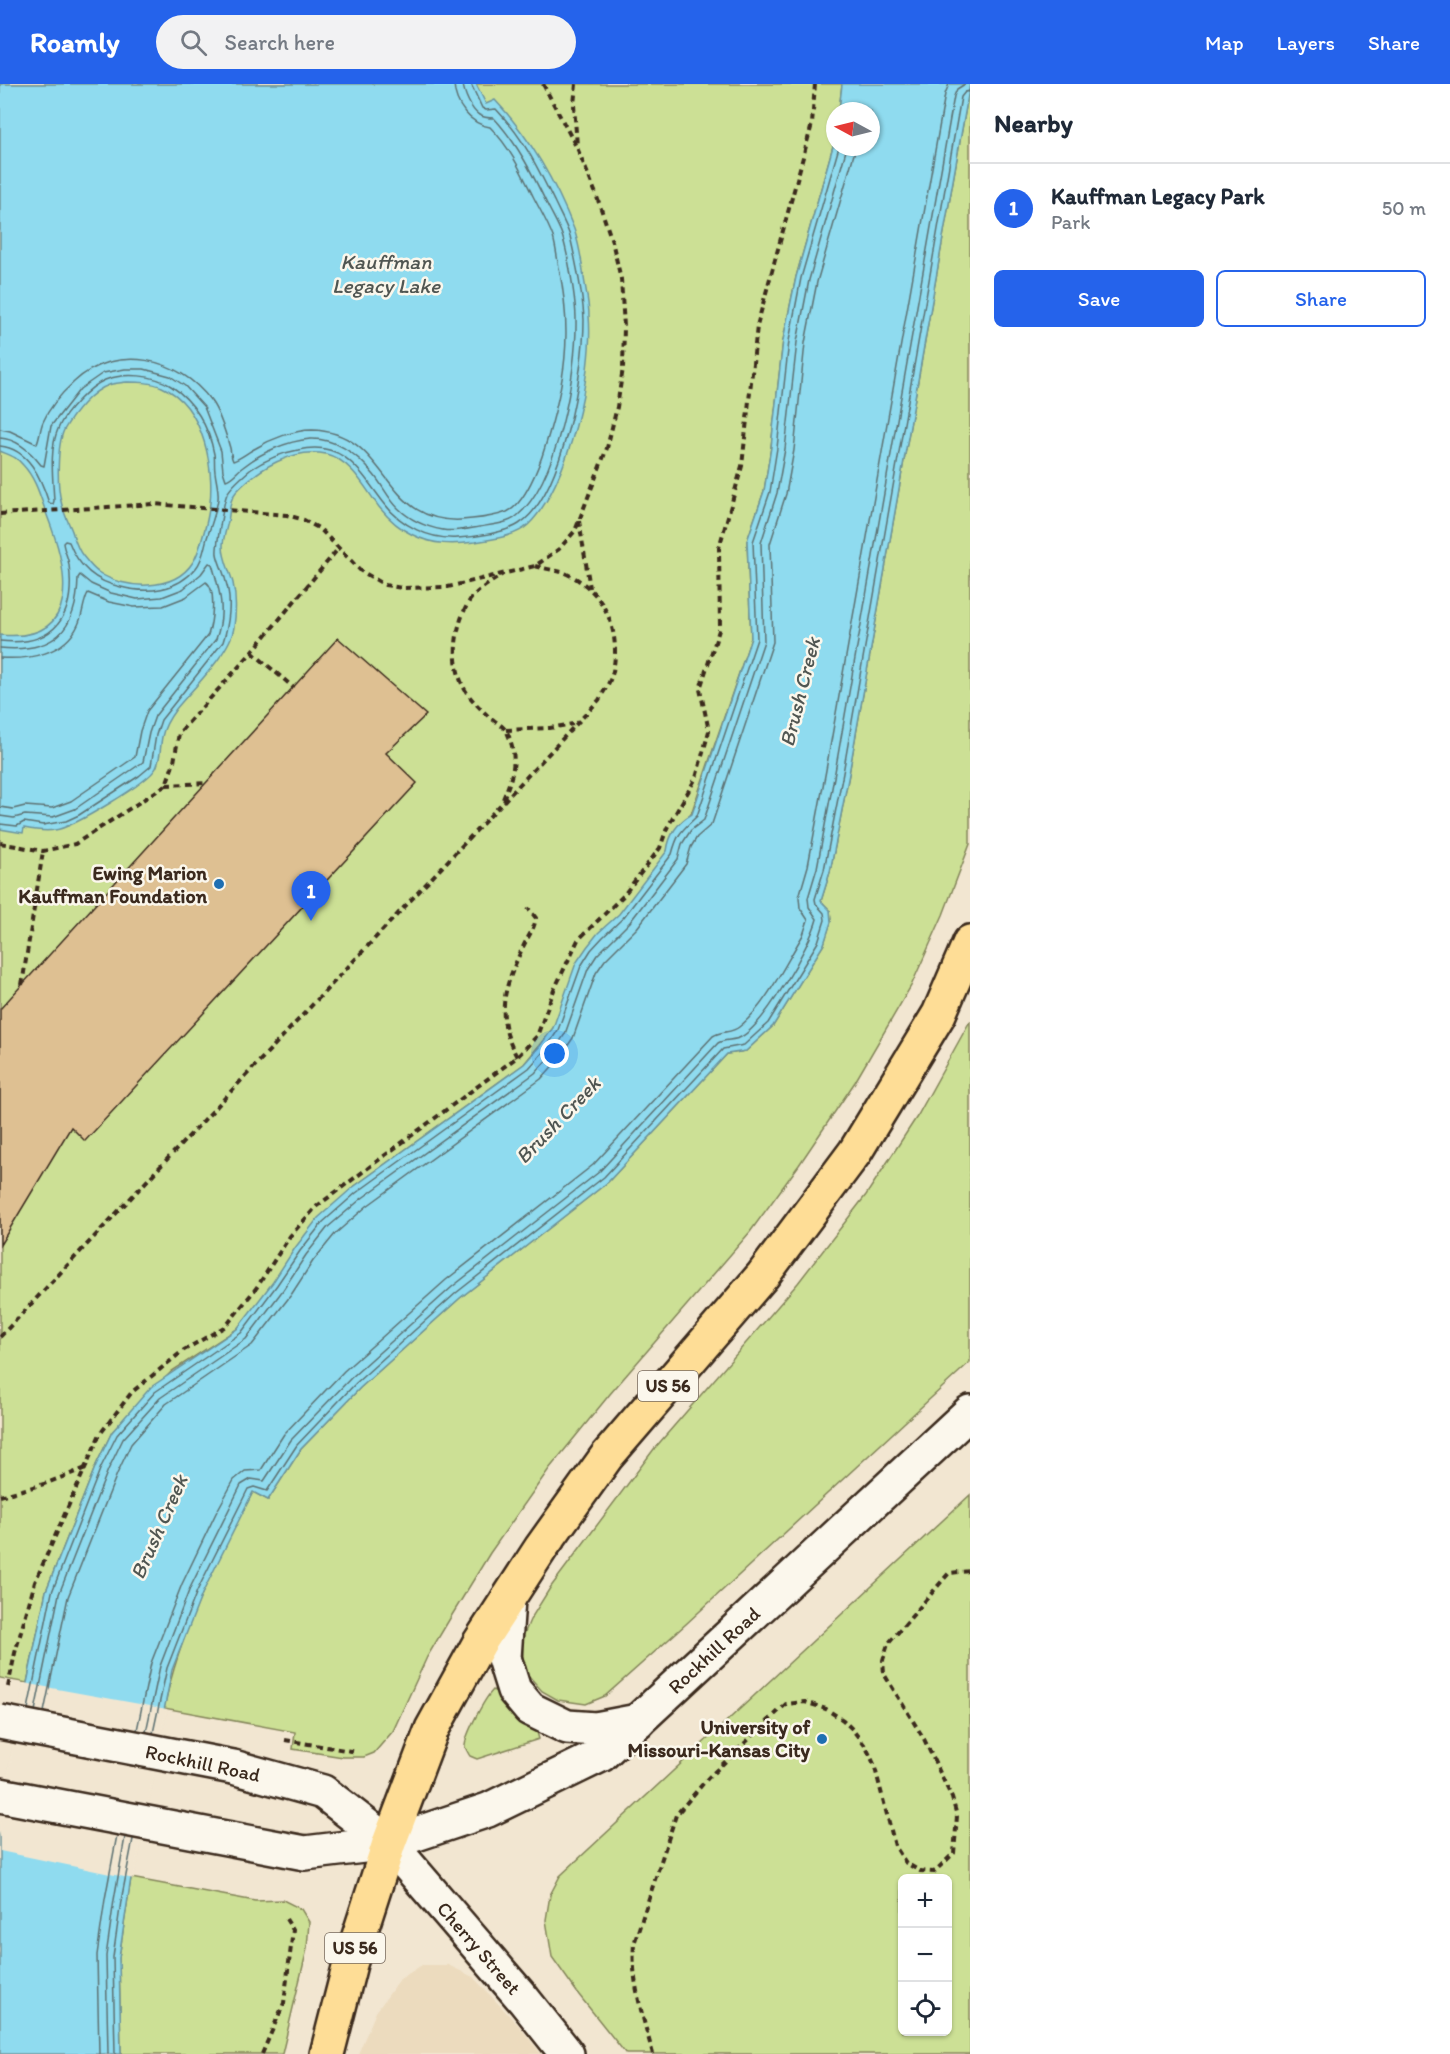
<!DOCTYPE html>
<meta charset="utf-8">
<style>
body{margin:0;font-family:Itim,sans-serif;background:#f2f2f3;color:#1f2937}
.controls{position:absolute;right:18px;bottom:18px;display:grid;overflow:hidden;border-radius:9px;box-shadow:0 2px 4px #0004}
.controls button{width:54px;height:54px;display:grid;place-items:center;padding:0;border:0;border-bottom:2px solid #e0e1e3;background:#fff;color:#1f2937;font:30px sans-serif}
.compass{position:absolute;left:826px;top:18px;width:54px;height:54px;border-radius:50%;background:#fff;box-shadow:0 2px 4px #0004;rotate:277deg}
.you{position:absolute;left:555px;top:970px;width:21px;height:21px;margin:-15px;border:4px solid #fff;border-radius:50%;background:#1a73e8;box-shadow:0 0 0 9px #1a73e833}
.badge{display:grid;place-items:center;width:39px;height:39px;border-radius:50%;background:#2563eb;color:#fff;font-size:20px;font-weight:700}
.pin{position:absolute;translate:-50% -50px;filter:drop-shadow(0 2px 3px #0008)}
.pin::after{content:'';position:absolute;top:32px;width:21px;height:18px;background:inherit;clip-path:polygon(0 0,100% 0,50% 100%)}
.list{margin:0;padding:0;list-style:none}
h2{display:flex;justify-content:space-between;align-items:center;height:78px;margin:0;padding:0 24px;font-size:26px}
h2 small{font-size:20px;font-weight:400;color:#747a83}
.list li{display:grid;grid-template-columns:39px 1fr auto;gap:18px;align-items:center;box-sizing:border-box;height:90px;padding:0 24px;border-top:2px solid #e0e1e3}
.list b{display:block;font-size:22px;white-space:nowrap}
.list p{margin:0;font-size:20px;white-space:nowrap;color:#747a83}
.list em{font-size:20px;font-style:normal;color:#747a83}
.actions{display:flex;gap:12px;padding:18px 24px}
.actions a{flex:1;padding:14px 0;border:2px solid #2563eb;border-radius:9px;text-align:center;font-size:21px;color:#2563eb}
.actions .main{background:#2563eb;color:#fff}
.icon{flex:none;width:33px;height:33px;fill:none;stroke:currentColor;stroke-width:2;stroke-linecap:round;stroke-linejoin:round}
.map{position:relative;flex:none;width:970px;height:1970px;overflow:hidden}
header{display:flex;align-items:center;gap:36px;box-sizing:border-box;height:84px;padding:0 30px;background:#2563eb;color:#fff}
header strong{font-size:28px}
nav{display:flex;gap:33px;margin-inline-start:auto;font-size:21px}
.search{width:420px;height:54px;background:#f2f2f3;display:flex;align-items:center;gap:15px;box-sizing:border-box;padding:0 21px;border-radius:33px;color:#747a83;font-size:22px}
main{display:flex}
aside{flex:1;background:#fff}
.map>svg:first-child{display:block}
</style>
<header>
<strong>Roamly</strong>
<div class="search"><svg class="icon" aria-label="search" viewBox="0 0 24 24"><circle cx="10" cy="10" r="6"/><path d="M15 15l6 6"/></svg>Search here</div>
<nav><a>Map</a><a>Layers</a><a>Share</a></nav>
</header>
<main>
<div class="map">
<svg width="970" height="1970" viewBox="0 0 970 1970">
<rect width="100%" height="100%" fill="#f2e6d1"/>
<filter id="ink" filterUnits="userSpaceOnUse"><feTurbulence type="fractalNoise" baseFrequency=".0167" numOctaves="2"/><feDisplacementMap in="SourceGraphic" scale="12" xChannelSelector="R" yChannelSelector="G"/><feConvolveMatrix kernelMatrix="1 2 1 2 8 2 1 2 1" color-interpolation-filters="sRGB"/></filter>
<g filter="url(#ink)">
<polygon fill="#ecdbbe" points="422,1881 448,1881 473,1893 519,1942 541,1970 358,1970 376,1928 400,1895"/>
<g fill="#cce095" stroke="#84855a" stroke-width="1.5" fill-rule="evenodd">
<polygon points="0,0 842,0 839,27 835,27 835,55 796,193 783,256 771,363 764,407 747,457 751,554 691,730 553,944 524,980 352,1104 237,1245 172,1287 112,1348 96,1381 46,1507 27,1599 0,1594"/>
<path d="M970 0V760L943 831 911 902 855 998 799 1081 750 1148 610 1310 549 1385 490 1469 452 1531 427 1573 393 1647 374 1669 364 1673H343L293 1665 295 1648 164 1624C180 1548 216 1476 253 1408L268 1416 301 1365 360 1304 460 1214 608 1098 727 970 746 967 773 942 824 860 831 837 830 826 821 817 830 788 849 690Z"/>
<polygon points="970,937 970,1278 686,1540 605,1612 586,1620 558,1616 542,1607 528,1591 523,1574 522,1555 530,1536 550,1504 654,1365 798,1199 866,1111 918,1031"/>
<path d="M970 1411V1970H626L579 1911 552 1873 546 1836 550 1811 560 1792ZM902 1794H948V1948H902Z"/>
<path d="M493 1606 500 1610 522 1637 537 1648 539 1655 477 1675 470 1672C469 1671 466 1665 465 1663 464 1652 485 1614 493 1606Z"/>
<polygon points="131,1794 255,1817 283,1816 301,1825 309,1838 307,1865 282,1970 121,1970 119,1874"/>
</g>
<g fill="#8fdbef" stroke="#6d949b" stroke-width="1.5" fill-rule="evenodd">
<path d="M0 0H476L486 20 495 16C530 53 555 97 574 145 579 160 582 178 584 194 586 207 589 219 589 232 594 287 569 402 528 441 515 453 492 455 475 458 453 461 433 461 413 451 400 445 388 434 379 423 365 404 351 376 326 370 294 363 257 385 236 408 230 415 230 423 229 431 228 442 223 452 223 462 223 475 230 487 233 499 236 512 236 529 234 543 231 568 193 604 176 625 170 633 164 642 162 653 160 663 161 674 156 684 149 698 72 744 55 746 45 748 34 746 24 744L23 749 0 745V551C83 559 68 486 48 434 41 416 37 396 23 381 17 373 9 371 0 367ZM127 298C138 298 151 298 162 303 205 322 217 390 208 431 206 442 199 469 193 478 174 508 124 506 98 488 93 485 87 477 83 472 77 465 75 456 72 447 68 437 63 428 61 417 57 401 57 361 64 346 73 330 91 307 109 301 114 299 121 299 127 298Z"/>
<path d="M842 0H970L849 690 830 788 821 817 830 826 831 838 824 860 773 942 746 967 727 970 608 1098 460 1214 360 1304 301 1365 268 1416 253 1408 202 1510 172 1586 131 1794 119 1874 121 1970H0V1752L27 1599 46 1507 96 1381 112 1348 151 1303 237 1245 273 1198 295 1164 318 1134 352 1104 524 980 540 962 553 944 576 879 587 863 598 849 619 830 667 767C669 751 678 738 692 730L751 554 747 457 764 407 771 363 783 256 796 193 835 55V63H871V27H839Z"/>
</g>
<polygon fill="#f2e6d1" points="24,1599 167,1625 134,1795 0,1767 0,1734"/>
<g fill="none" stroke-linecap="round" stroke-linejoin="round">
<g stroke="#5d7172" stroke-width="1.5">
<path d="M0 345 10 347 37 360C40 353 40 345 43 338 49 324 63 308 74 298 116 259 179 273 211 317 220 329 226 350 230 364 231 369 231 373 233 377 240 375 248 368 256 364 271 355 294 346 312 346 394 348 379 448 472 435 483 434 496 432 507 428 525 420 540 380 545 363 565 299 573 251 559 184 557 174 556 163 553 153 548 139 540 126 533 112 521 87 510 63 490 43 470 40 455 21 454 0"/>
<path d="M0 354C18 355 31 368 41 381L44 382 51 342 80 305 103 289 125 285H144L170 292 185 302 204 323 221 367 223 387 226 396C233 394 237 387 243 383 260 369 287 357 310 355 337 354 358 371 374 391 383 402 388 414 398 424 410 436 426 443 443 446 454 448 467 445 479 443 490 441 508 440 517 432 558 398 577 287 576 236 576 216 568 170 562 151 558 140 551 129 546 118 531 87 517 59 494 34 489 34 484 34 479 31 471 26 464 9 463 0"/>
<path d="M0 362C29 365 41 394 49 419L53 420 54 417C53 395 49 366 58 345 64 329 90 302 105 296 125 288 154 291 171 302 194 317 209 343 214 370 215 375 214 382 215 388 216 397 219 406 218 415 216 429 211 441 207 454 204 464 203 476 196 484 177 507 148 510 121 503 96 498 78 482 69 458L65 457 63 459C64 467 68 473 69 481 76 533 54 563 0 557"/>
<path d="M0 564C54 569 77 547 78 494L80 491 91 500 111 509 137 515 162 513 183 505 201 490 209 479 212 480C220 507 226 528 216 555L155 632 149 649 143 678 75 725 53 733 25 731 14 734 0 732"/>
<path d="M0 574C29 576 65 570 78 541 83 531 83 518 88 509L109 518 134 523 163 522 186 513 206 498C217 505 212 539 208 551L147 627 140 647 135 673 71 717 52 724 25 722 13 725 0 723"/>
<path d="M0 740 17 742 24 738 43 741 66 737 79 731 139 692 151 682 156 651 161 636 223 558C229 540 232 516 226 498 224 488 219 480 217 470 216 463 224 416 227 410 231 402 243 392 250 386 265 376 281 369 298 366 344 355 360 388 384 419 401 442 430 456 458 454 474 453 505 449 519 440 563 412 584 286 584 236 583 209 576 178 570 152 566 140 559 128 554 117 537 82 523 53 496 25L486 26 482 24 471 0"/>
<path d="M28 1625 52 1508 101 1383 117 1351 155 1308 241 1249 277 1201 300 1167 323 1138 356 1109 529 984 545 966 558 946 581 882 591 866 603 853 623 834 672 770C678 748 681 748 697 732L757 555 753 458 770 408 777 364 789 257 801 194 839 63"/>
<polyline points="35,1627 59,1510 108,1386 123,1355 160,1314 246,1255 283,1206 306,1171 328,1143 361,1115 535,989 551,971 565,950 588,885 597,871 630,838 678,775 682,760 691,746 704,736 764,557 761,459 777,409 785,365 797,258 809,196 847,63"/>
<polyline points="44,1628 68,1513 117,1390 131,1360 166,1320 252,1261 291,1211 313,1177 335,1150 367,1122 541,995 558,976 573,954 596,889 605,876 637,844 686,780 691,763 697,753 712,740 773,558 770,460 786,410 794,366 805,259 817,198 856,63"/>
<path d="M137 1646 151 1579 182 1500 216 1429 234 1396 245 1387 261 1386 284 1350 344 1287 446 1196 593 1081 713 952C721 947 732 949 739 943 766 922 785 880 803 851L808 836 800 824 799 813 808 782 826 686 945 10 949 0"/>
<path d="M146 1648 160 1582 190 1504 241 1401 251 1395 264 1397 291 1356 351 1294 452 1203 599 1088 718 959C725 955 734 957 741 953 764 941 810 862 817 835L809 823 808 814 817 784 835 688 954 12 957 5 965 0"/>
<polyline points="153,1649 167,1584 197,1507 248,1405 254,1403 267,1407 297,1361 356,1299 456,1209 604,1093 723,965 744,961 768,939 818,858 825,836 824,829 816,820 815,815 824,786 843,689 961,13 965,8 970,7"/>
<polyline points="99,1970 97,1871 105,1815 117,1751"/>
<polyline points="108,1970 106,1872 114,1816 125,1753"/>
<polyline points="115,1970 113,1873 121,1817 133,1755"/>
</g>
</g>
<polygon fill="#dec092" stroke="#3b2a1e" stroke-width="1.5" points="338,554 426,631 386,669 417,699 85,1057 71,1043 0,1161 0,925"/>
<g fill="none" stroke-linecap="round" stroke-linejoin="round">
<g stroke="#3b2a1e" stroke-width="38">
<g id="minor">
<polyline points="508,1515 504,1574 514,1606 530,1625 567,1643 596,1645 638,1637"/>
<polyline points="389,1759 524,1916 567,1970"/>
</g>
</g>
<g stroke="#3b2a1e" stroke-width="38">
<g id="secondary">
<polyline points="233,1683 323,1708 389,1759"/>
<polyline points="0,1711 305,1769 389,1759 488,1726 601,1671 970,1328"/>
</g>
</g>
<g stroke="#3b2a1e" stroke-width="38">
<polyline id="trunk" points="327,1970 350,1880 389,1759 432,1645 480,1558 541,1464 607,1372 763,1191 855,1068 939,930 970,858"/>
</g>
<g stroke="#3b2a1e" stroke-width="4" stroke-dasharray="6 4.5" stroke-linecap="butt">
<polyline points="576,0 574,21 577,62"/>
<polyline points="0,430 154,420 287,431 304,436 320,445 361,487 385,501 402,504 448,503 535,482 559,465 575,447 607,364 617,323 623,284 624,243 621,195 612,157 596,110 578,66 543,0"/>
<polyline points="579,437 590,504"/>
<polyline points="252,568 294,604"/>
<polyline points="506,646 550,644 573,640"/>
<polyline points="166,701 206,699"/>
<path d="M503 715C513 691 519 674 507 648 503 641 492 636 486 630 481 625 475 619 470 613 449 587 453 543 470 516 478 505 492 498 503 490"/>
<polyline points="0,759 43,767 75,760 166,701 174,678 179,649 252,568 338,465"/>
<polyline points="22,901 43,767"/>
<path d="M517 973C494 932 504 903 523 863 528 852 534 846 536 834L528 824"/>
<path d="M0 1253 599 616C604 607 611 597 613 587 621 547 605 507 567 490 557 486 545 485 535 482"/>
<polyline points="0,1412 44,1400 86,1384"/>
<polyline points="8,1603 15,1569 35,1498 100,1350 132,1308 184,1266 226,1242 257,1203 290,1152 317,1122 517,973 537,952 554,906 578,856 623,812 660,764 667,744 696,694 709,647 700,605 720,543 719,464 742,382 757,242 812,40 815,0"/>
<polyline points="285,1656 357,1668"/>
<polyline points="262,1970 284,1919 293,1846 286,1835"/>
<path d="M653 1970C643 1934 631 1897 634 1860L676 1731 708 1694 786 1620 805 1618 826 1625 843 1636 852 1645 866 1663 874 1680 895 1762 906 1779 920 1787 934 1788 954 1769 957 1732 952 1714 924 1655 884 1590 883 1576 888 1560 949 1489 970 1487"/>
</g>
<use href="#minor" stroke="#fbf7ec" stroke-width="33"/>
<use href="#secondary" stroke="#fbf7ec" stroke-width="33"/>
<use href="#trunk" stroke="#fedd96" stroke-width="33"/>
<g stroke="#3b2a1e" stroke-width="38" stroke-linecap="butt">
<polyline id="secondary-bridge" points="0,1638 233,1683"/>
</g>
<use href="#secondary-bridge" stroke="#fbf7ec" stroke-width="33"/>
</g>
</g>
<g fill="#1f6fb2" stroke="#fbf7ec" stroke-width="2">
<circle cx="219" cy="800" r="6"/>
<circle cx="822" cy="1655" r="6"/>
</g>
<g text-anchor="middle" stroke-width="5" stroke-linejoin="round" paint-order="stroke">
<g fill="#fbf7ec" stroke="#75685c" stroke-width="1.5">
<rect x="638" y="1287" width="60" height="30" rx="4.5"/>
<rect x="325" y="1849" width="60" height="30" rx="4.5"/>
</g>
<g font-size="18" font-weight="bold" fill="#3b2a1e">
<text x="668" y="1308">US 56</text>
<text x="355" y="1870">US 56</text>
</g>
<g font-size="20" font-weight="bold" fill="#3b2a1e" stroke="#fbf7ec" text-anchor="end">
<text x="207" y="796">Ewing Marion<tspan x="207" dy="23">Kauffman Foundation</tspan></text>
<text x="810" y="1650">University of<tspan x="810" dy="23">Missouri-Kansas City</tspan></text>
</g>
<g font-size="20" fill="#3b2a1e" stroke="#fbf7ec">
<text transform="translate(714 1566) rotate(-43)" y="7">Rockhill Road</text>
<text transform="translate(203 1679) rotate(12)" y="7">Rockhill Road</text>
<text transform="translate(479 1864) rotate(49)" y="7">Cherry Street</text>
</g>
<g font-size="21" font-style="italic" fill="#505652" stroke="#fbf7ec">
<text x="386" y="185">Kauffman<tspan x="386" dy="24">Legacy Lake</tspan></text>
<text transform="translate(800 608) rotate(-76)" y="7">Brush Creek</text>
<text transform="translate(558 1036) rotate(-46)" y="7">Brush Creek</text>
<text transform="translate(159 1443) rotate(-66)" y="7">Brush Creek</text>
</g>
</g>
</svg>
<div class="controls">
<button>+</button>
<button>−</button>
<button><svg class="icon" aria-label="locate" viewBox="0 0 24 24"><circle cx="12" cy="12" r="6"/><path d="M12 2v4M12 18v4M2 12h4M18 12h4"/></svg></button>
</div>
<svg class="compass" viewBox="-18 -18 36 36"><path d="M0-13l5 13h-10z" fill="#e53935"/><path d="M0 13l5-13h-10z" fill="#747a83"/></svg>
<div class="you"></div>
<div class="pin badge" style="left:311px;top:837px">1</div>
</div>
<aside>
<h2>Nearby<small></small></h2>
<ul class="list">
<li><span class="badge">1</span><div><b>Kauffman Legacy Park</b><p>Park</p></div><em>50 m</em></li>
</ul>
<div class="actions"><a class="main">Save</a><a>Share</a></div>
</aside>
</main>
